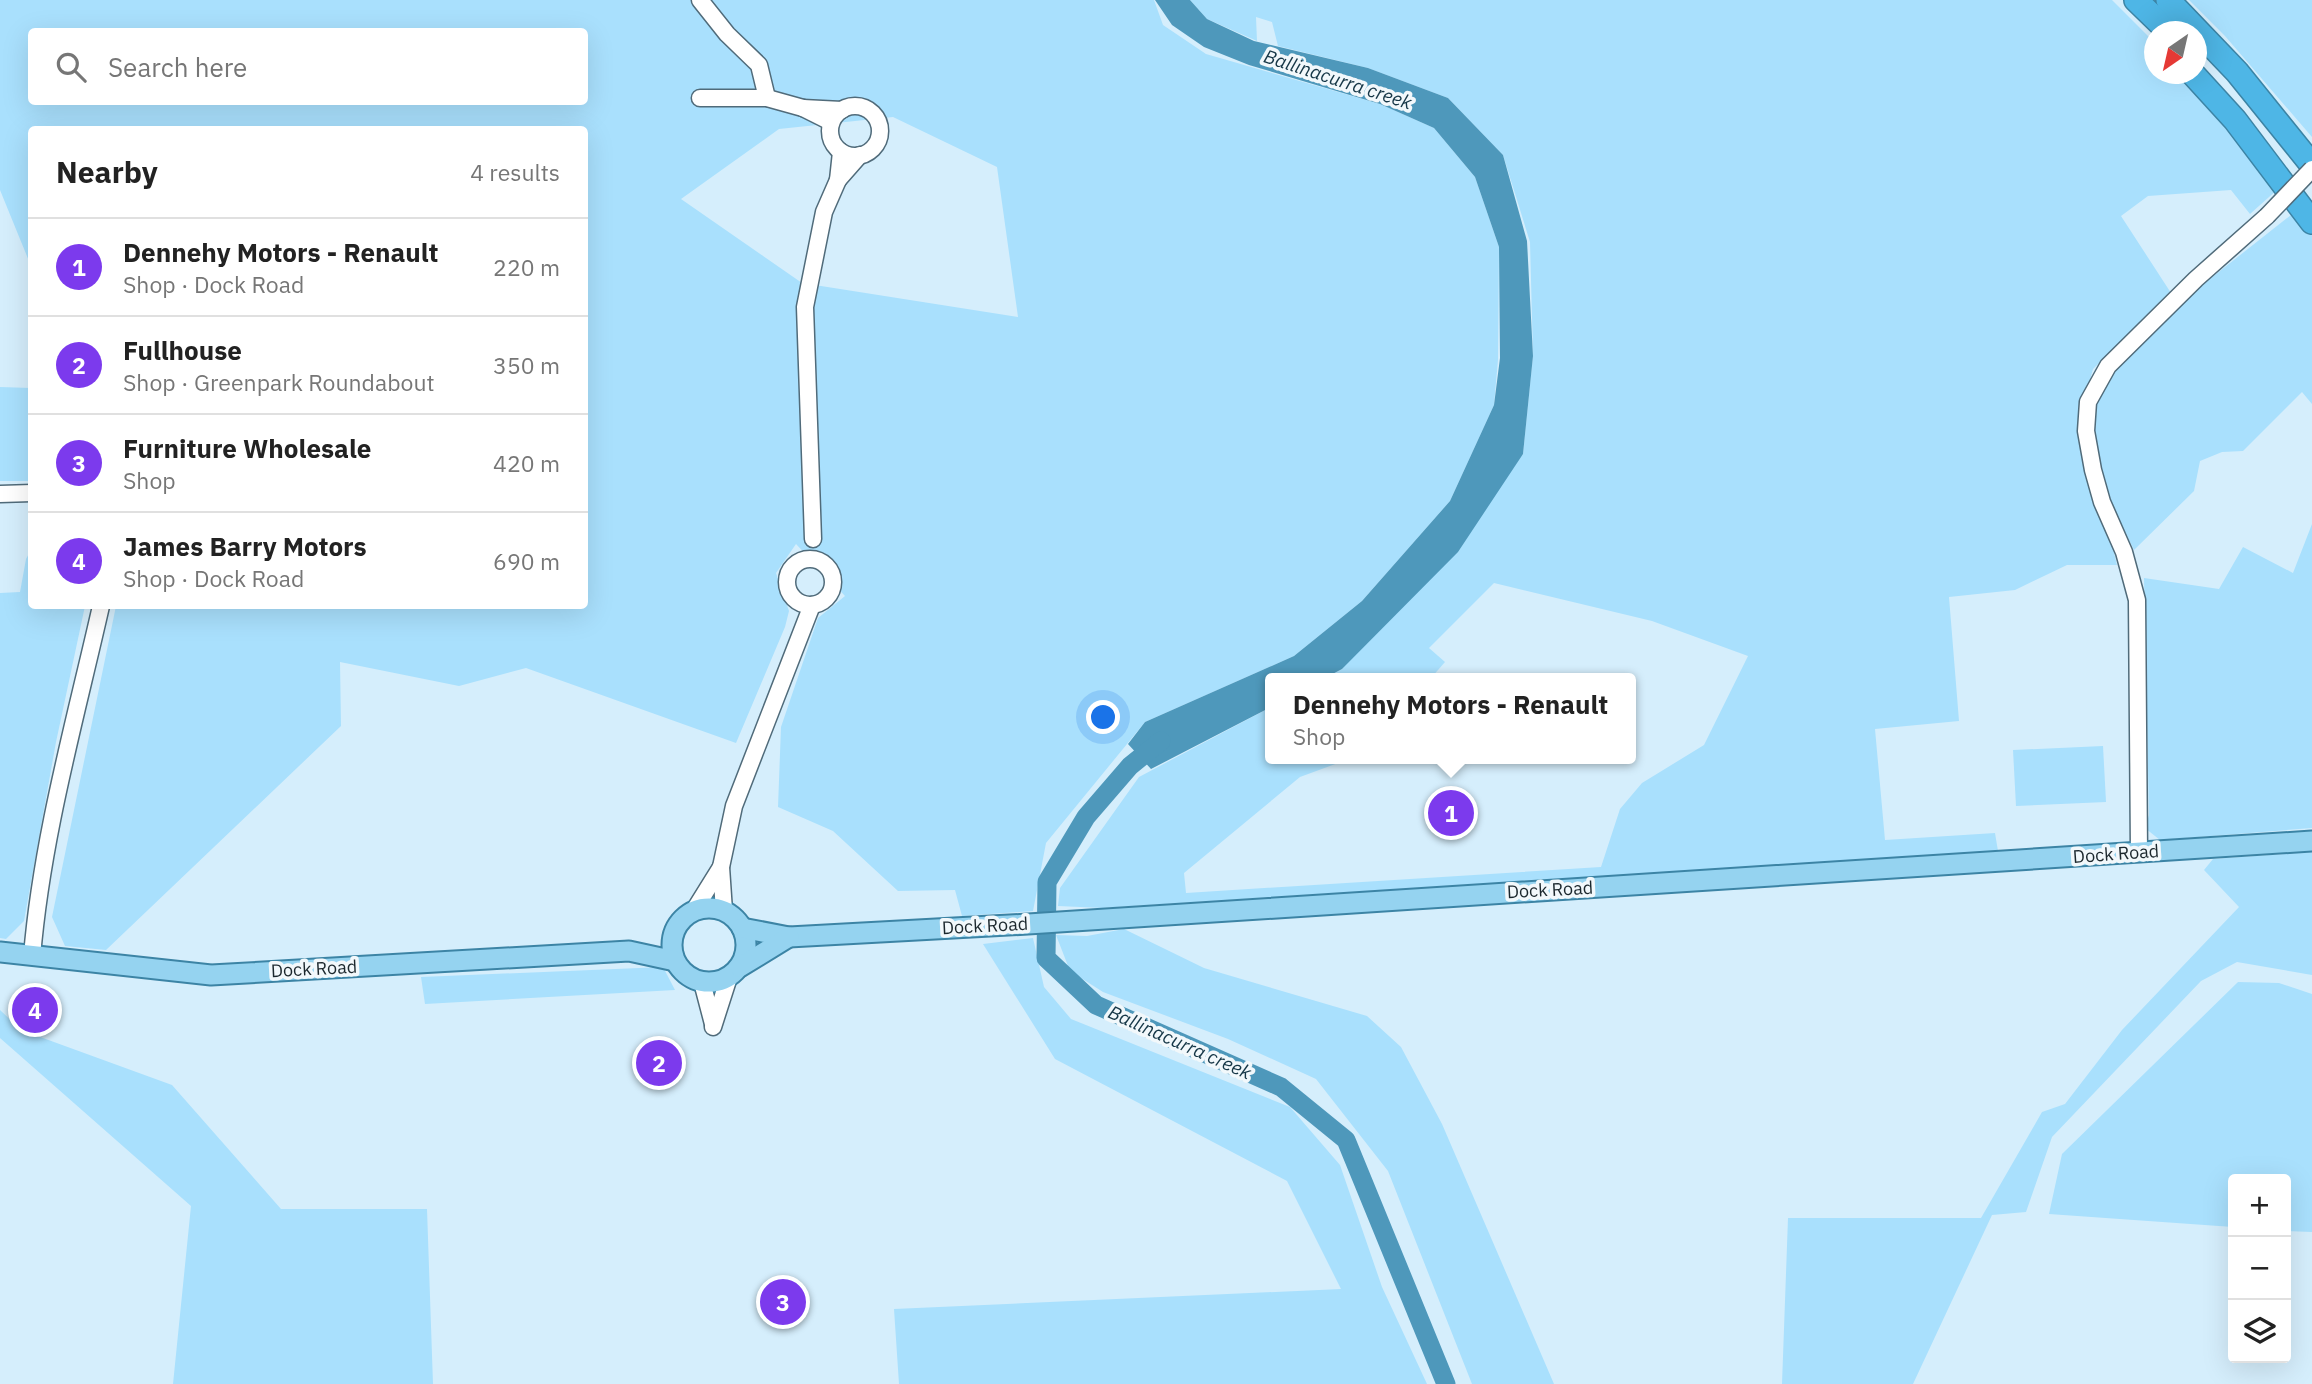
<!DOCTYPE html>
<meta charset="utf-8">
<style>
body{margin:0;font-family:"IBM Plex Sans",sans-serif;background:#f2f2f2;color:#222}
.controls{position:absolute;right:21px;bottom:21px;display:grid;overflow:hidden;border-radius:7px;box-shadow:0 7px 28px #0002}
.controls button{width:63px;height:63px;display:grid;place-items:center;padding:0;border:0;border-bottom:2px solid #e0e0e0;background:#fff;color:#222;font:35px sans-serif}
.compass{position:absolute;left:2144px;top:21px;width:63px;height:63px;border-radius:50%;background:#fff;box-shadow:0 7px 28px #0002;rotate:214deg}
.you{position:absolute;left:1104px;top:718px;width:24px;height:24px;margin:-18px;border:5px solid #fff;border-radius:50%;background:#1a73e8;box-shadow:0 0 0 10px #1a73e833}
.badge{display:grid;place-items:center;width:46px;height:46px;border-radius:50%;background:#7c3aed;color:#fff;font-size:23px;font-weight:700}
.pin{position:absolute;translate:-50% -50%;border:4px solid #fff;box-shadow:0 2px 7px #0006}
.popup{position:absolute;left:1265px;top:673px;width:371px;height:91px;box-sizing:border-box;display:grid;place-content:center;border-radius:7px;background:#fff;filter:drop-shadow(0 2px 5px #0005);font-size:23px;white-space:nowrap;color:#767676}
.popup b{font-size:26px;color:#222}
.popup::after{content:'';position:absolute;left:50%;top:100%;margin-left:-14px;border:14px solid transparent;border-top-color:#fff}
.list{margin:0;padding:0;list-style:none}
h2{display:flex;justify-content:space-between;align-items:center;height:91px;margin:0;padding:0 28px;font-size:30px}
h2 small{font-size:23px;font-weight:400;color:#767676}
.list li{display:grid;grid-template-columns:46px 1fr auto;gap:21px;align-items:center;box-sizing:border-box;height:98px;padding:0 28px;border-top:2px solid #e0e0e0}
.list b{display:block;font-size:26px;white-space:nowrap}
.list p{margin:0;font-size:23px;white-space:nowrap;color:#767676}
.list em{font-size:23px;font-style:normal;color:#767676}
.icon{flex:none;width:38px;height:38px;fill:none;stroke:currentColor;stroke-width:2;stroke-linecap:round;stroke-linejoin:round}
.map{position:relative;flex:none;width:2312px;height:1384px;overflow:hidden}
.search{position:absolute;background:#fff;box-shadow:0 7px 28px #0002;left:28px;top:28px;width:560px;height:77px;display:flex;align-items:center;gap:18px;box-sizing:border-box;padding:0 24px;border-radius:7px;color:#767676;font-size:26px}
.panel{position:absolute;background:#fff;box-shadow:0 7px 28px #0002;left:28px;top:126px;width:560px;height:483px;border-radius:7px}
.map>svg:first-child{display:block}
</style>
<div class="map">
<svg width="2312" height="1384" viewBox="0 0 2312 1384">
<rect width="100%" height="100%" fill="#d5eefc"/>
<g fill="#a9e0fd" fill-rule="evenodd">
<path d="M0 0H1154L1163 25 1206 54 1380 104 1434 128 1475 177 1499 247 1498 360 1494 405 1450 501 1362 601 1294 656 1145 722 1046 843 1033 911 962 916 955 890 898 891 833 831 778 807 781 727 818 618 845 596 796 544 776 573 789 611 785 627 736 743 526 668 459 686 340 662 341 726 106 950 65 946 52 917 116 606H584V130H32L31 266 0 190ZM32 32H584V102H32ZM893 117 997 167 1018 317 802 283 681 199 779 129Z"/>
<polygon points="1190,0 2112,0 2154,42 2154,74 2184,74 2278,189 2250,214 2231,190 2148,196 2121,216 2171,293 2093,369 2078,423 2096,512 2111,540 2117,565 2067,565 2015,590 1949,597 1959,721 1875,729 1885,840 1995,833 1998,851 1103,908 1058,906 1060,888 1139,777 1271,707 1271,759 1349,759 1300,777 1184,873 1186,893 1601,867 1620,809 1642,783 1704,745 1748,656 1652,621 1494,583 1429,648 1445,662 1431,678 1325,678 1342,669 1523,454 1533,356 1530,242 1503,155 1448,98 1368,68 1278,46 1272,22 1256,17 1257,41 1207,19"/>
<polygon points="2189,0 2312,0 2312,137 2225,36"/>
<polygon points="2296,211 2312,234 2312,404 2302,392 2243,451 2222,452 2200,461 2194,491 2134,550 2103,488 2091,426 2097,397 2107,372 2173,308"/>
<polygon points="0,387 31,388 31,481 0,481"/>
<polygon points="2312,524 2312,828 2160,840 2145,828 2149,815 2144,578 2219,589 2243,547 2293,573"/>
<polygon points="31,550 32,606 85,606 56,742 24,921 6,939 0,938 0,593 20,592 26,559"/>
<polygon points="2103,746 2106,802 2016,806 2013,750"/>
<polygon points="2312,852 2312,975 2237,962 2201,981 2052,1137 2026,1212 1992,1215 1913,1384 1782,1384 1788,1218 1981,1218 2042,1112 2065,1104 2122,1030 2239,907 2204,870 2213,859"/>
<polygon points="1124,929 1204,968 1367,1016 1401,1047 1442,1124 1554,1384 1472,1384 1388,1171 1316,1079 1228,1039 1103,992 1070,971 1056,935 1087,936"/>
<polygon points="1033,938 1044,987 1071,1019 1290,1107 1340,1165 1382,1287 1427,1384 899,1384 894,1309 1341,1289 1287,1181 1055,1059 983,944"/>
<polygon points="663,967 675,990 425,1004 421,977"/>
<polygon points="2238,982 2279,983 2312,994 2312,1232 2286,1231 2286,1179 2233,1179 2233,1227 2049,1214 2062,1154"/>
<polygon points="0,1010 21,1030 172,1085 281,1209 427,1209 433,1384 173,1384 191,1206 0,1038"/>
</g>
<polygon fill="#4e98bb" points="1155,0 1190,0 1207,19 1254,41 1368,68 1448,98 1503,155 1527,241 1533,356 1523,454 1458,552 1342,669 1325,678 1271,678 1271,707 1151,769 1128,744 1145,722 1294,656 1362,601 1450,501 1494,405 1500,358 1499,247 1475,177 1434,128 1380,104 1249,65 1204,47 1172,25"/>
<g fill="none" stroke-linecap="round" stroke-linejoin="round">
<polyline stroke="#4e98bb" stroke-width="19" points="1161,741 1130,766 1086,817 1047,882 1046,958 1096,1005 1281,1087 1346,1140 1446,1384"/>
<g stroke="#506b7a" stroke-width="19">
<g id="minor">
<polyline points="700,0 727,34 759,65 767,98"/>
<polyline points="700,98 767,98 803,108"/>
<circle cx="855" cy="131" r="25"/>
<polyline points="831,122 803,108 842,110"/>
<polyline points="841,152 838,180 860,155"/>
<polyline points="0,494 32,493"/>
<polyline points="813,539 805,307 824,212 838,180"/>
<circle cx="810" cy="582" r="23"/>
<polyline points="2139,853 2137,600 2124,552 2102,502 2093,470 2086,431 2088,402 2108,366 2196,279 2267,216"/>
<polyline points="724,911 721,867 734,806 812,605"/>
<polyline points="693,912 721,867"/>
<path d="M32 956C42 837 75 721 101 606"/>
<polyline points="702,982 713,1024"/>
<polyline points="713,1027 729,977"/>
</g>
</g>
<g stroke="#3c84a5" stroke-width="23">
<g id="major">
<circle cx="709" cy="945" r="37"/>
<polyline points="742,928 789,937 1028,924 2312,841"/>
<polyline points="0,952 211,975 629,951 675,961"/>
<polyline points="740,967 789,937"/>
</g>
</g>
<g stroke="#3c84a5" stroke-width="26">
<g id="highway">
<polyline points="2136,0 2169,32"/>
<polyline points="2168,0 2237,72 2312,165"/>
<polyline points="2193,74 2235,120 2312,222"/>
</g>
</g>
<use href="#minor" stroke="#fff" stroke-width="16"/>
<use href="#major" stroke="#95d3f0" stroke-width="19"/>
<use href="#highway" stroke="#4eb6e6" stroke-width="23"/>
<g stroke="#506b7a" stroke-width="19" stroke-linecap="butt">
<polyline id="minor-bridge" points="2267,216 2312,169"/>
</g>
<use href="#minor-bridge" stroke="#fff" stroke-width="16"/>
</g>
<g text-anchor="middle" stroke-width="7" stroke-linejoin="round" paint-order="stroke">
<g font-size="18" fill="#1b272d" stroke="#f2f8fb">
<text transform="translate(2116 854) rotate(-4)" y="6">Dock Road</text>
<text transform="translate(1550 890) rotate(-3)" y="6">Dock Road</text>
<text transform="translate(985 926) rotate(-3)" y="6">Dock Road</text>
<text transform="translate(314 969) rotate(-3)" y="6">Dock Road</text>
</g>
<g font-size="19" font-style="italic" fill="#163747" stroke="#f2f8fb">
<text transform="translate(1338 79) rotate(18)" y="7">Ballinacurra creek</text>
<text transform="translate(1180 1042) rotate(24)" y="7">Ballinacurra creek</text>
</g>
</g>
</svg>
<div class="controls">
<button>+</button>
<button>−</button>
<button><svg class="icon" aria-label="layers" viewBox="0 0 24 24"><path d="M12 4l9 5-9 5-9-5zM3 14l9 5 9-5"/></svg></button>
</div>
<svg class="compass" viewBox="-18 -18 36 36"><path d="M0-13l5 13h-10z" fill="#e53935"/><path d="M0 13l5-13h-10z" fill="#767676"/></svg>
<div class="you"></div>
<div class="pin badge" style="left:1451px;top:813px">1</div>
<div class="popup"><b>Dennehy Motors - Renault</b>Shop</div>
<div class="pin badge" style="left:659px;top:1063px">2</div>
<div class="pin badge" style="left:783px;top:1302px">3</div>
<div class="pin badge" style="left:35px;top:1010px">4</div>
<div class="search"><svg class="icon" aria-label="search" viewBox="0 0 24 24"><circle cx="10" cy="10" r="6"/><path d="M15 15l6 6"/></svg>Search here</div>
<section class="panel">
<h2>Nearby<small>4 results</small></h2>
<ul class="list">
<li><span class="badge">1</span><div><b>Dennehy Motors - Renault</b><p>Shop · Dock Road</p></div><em>220 m</em></li>
<li><span class="badge">2</span><div><b>Fullhouse</b><p>Shop · Greenpark Roundabout</p></div><em>350 m</em></li>
<li><span class="badge">3</span><div><b>Furniture Wholesale</b><p>Shop</p></div><em>420 m</em></li>
<li><span class="badge">4</span><div><b>James Barry Motors</b><p>Shop · Dock Road</p></div><em>690 m</em></li>
</ul>
</section>
</div>
